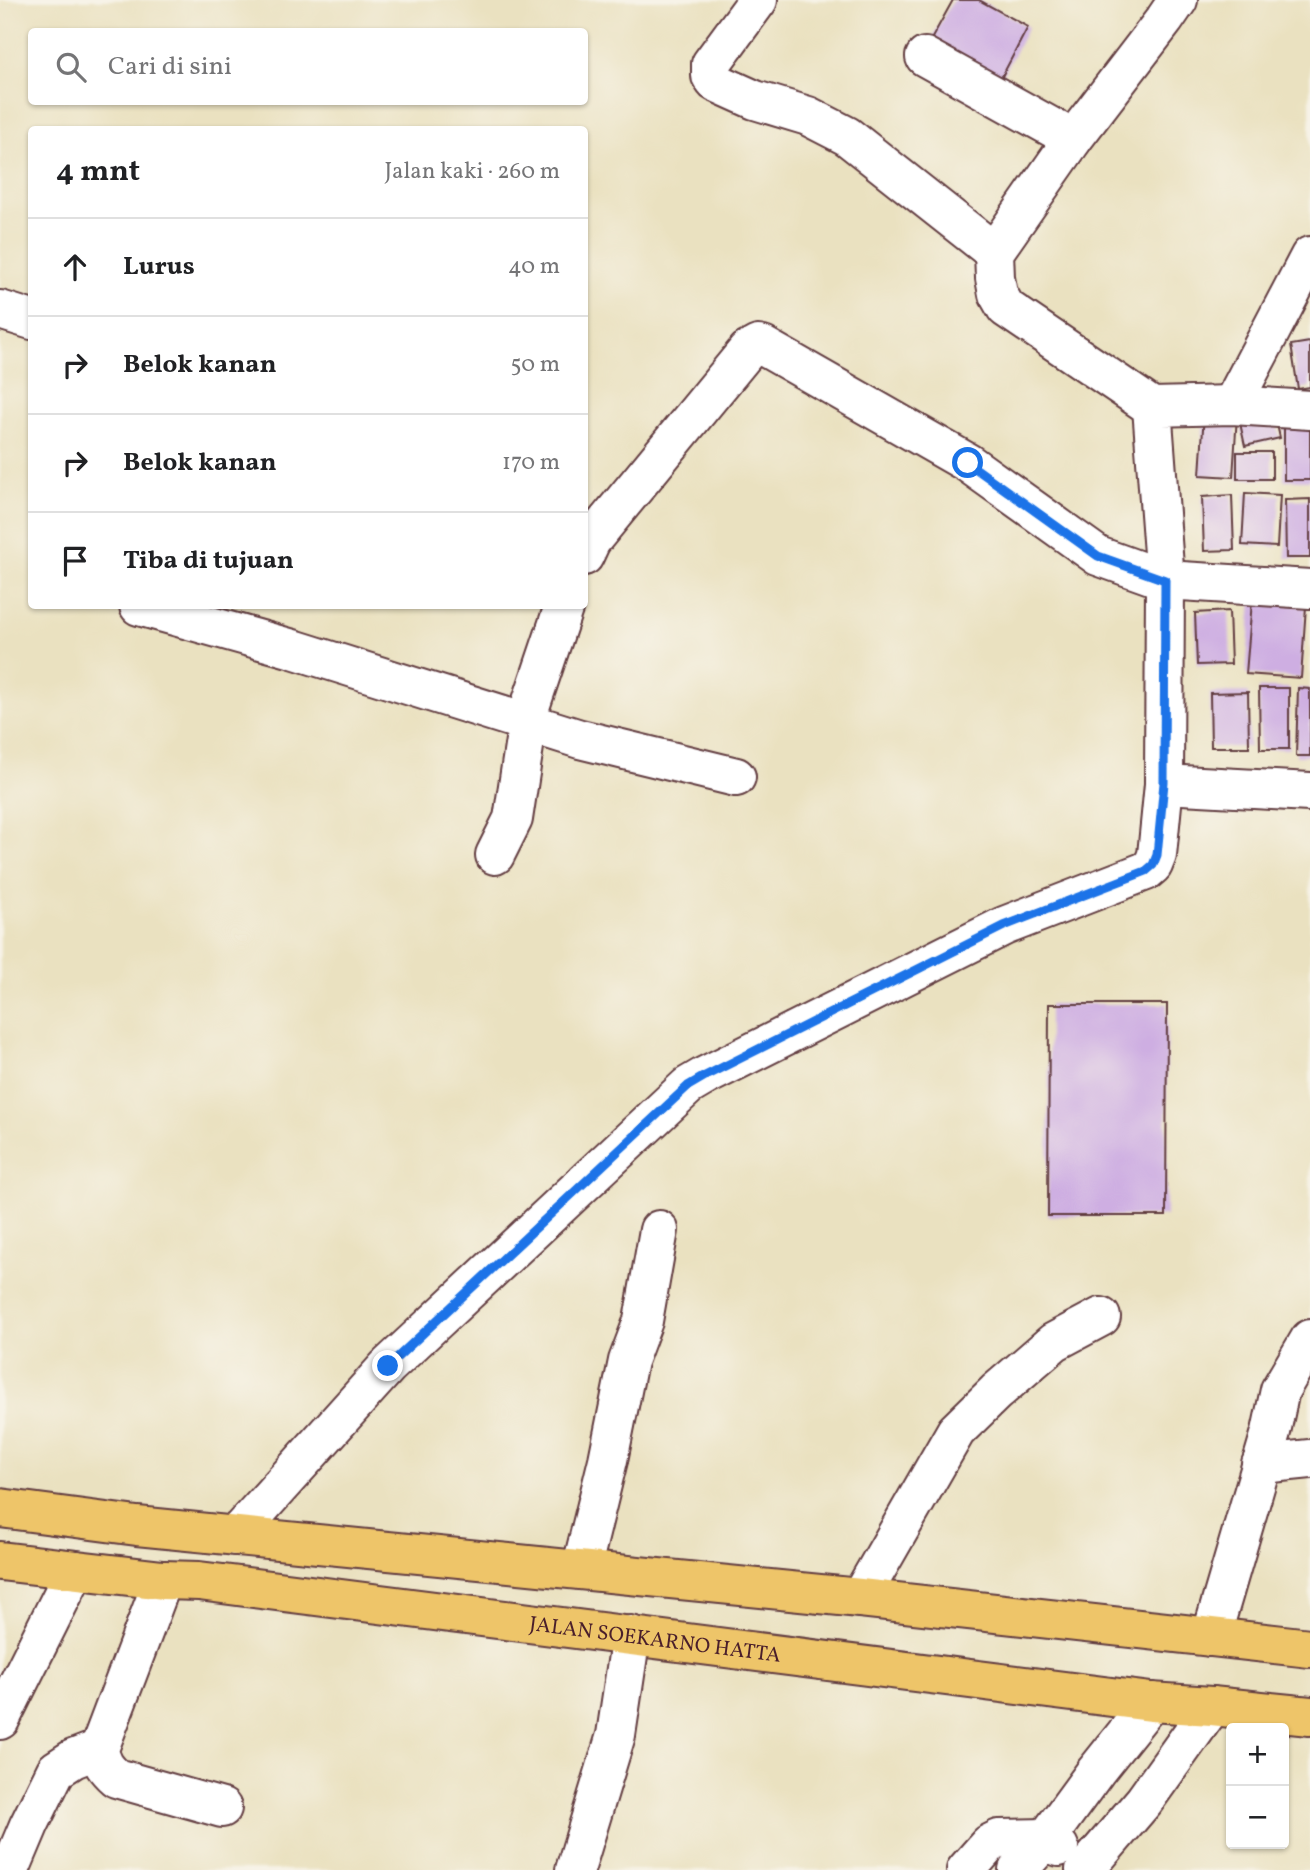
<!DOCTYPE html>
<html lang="id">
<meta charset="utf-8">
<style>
body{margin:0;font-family:Vollkorn,serif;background:#f6f6f6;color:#202124}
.controls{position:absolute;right:21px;bottom:21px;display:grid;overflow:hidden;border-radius:7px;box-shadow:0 2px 5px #0004}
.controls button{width:63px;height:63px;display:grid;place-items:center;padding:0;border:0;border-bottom:2px solid #e0e0e0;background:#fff;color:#202124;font:35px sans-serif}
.stop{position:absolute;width:21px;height:21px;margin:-16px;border:5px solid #1a73e8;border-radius:50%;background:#fff}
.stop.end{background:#1a73e8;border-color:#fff;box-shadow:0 2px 7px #0008}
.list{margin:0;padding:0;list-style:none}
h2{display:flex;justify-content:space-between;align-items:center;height:91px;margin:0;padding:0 28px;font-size:30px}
h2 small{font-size:23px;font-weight:400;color:#757577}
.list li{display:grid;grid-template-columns:46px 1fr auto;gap:21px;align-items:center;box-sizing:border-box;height:98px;padding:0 28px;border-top:2px solid #e0e0e0}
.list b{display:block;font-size:26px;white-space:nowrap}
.list em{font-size:23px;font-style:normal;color:#757577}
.icon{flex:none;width:38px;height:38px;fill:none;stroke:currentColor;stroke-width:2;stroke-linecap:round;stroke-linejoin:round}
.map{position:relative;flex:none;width:1310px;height:1870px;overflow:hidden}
.search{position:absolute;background:#fff;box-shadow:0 2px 5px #0004;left:28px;top:28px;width:560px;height:77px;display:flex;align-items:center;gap:18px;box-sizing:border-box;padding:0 24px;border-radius:7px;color:#757577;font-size:26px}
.panel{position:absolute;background:#fff;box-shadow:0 2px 5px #0004;left:28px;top:126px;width:560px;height:483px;border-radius:7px}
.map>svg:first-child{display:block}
</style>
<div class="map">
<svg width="1310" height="1870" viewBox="0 0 1310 1870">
<rect width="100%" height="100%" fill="#f7f3e8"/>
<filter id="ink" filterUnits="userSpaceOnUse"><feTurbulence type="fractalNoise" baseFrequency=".0143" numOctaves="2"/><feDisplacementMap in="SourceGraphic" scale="14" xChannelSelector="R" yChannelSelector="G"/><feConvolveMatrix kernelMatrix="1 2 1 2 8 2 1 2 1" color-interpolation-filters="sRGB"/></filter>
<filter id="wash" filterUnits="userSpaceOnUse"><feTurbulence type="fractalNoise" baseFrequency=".00686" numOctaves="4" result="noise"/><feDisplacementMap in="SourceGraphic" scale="28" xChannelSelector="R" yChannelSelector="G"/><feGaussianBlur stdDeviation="1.57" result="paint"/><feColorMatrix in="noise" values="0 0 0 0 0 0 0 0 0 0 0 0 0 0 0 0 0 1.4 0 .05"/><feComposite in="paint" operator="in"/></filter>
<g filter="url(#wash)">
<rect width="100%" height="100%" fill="#eae1c0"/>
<g id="blocks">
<g fill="#ceaee2">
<polygon points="953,0 979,0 1028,27 998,84 928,45"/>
<polygon points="1310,342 1310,387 1298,389 1291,345"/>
<polygon points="1204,413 1237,415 1233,477 1200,475"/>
<polygon points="1275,415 1280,438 1245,446 1240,423"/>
<rect x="1284" y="416" width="26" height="64"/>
<rect x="1237" y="452" width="35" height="27"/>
<polygon points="1245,493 1280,495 1277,547 1242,545"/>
<polygon points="1232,495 1234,550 1204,551 1202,497"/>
<polygon points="1310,499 1310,558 1286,558 1285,500"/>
<polygon points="1252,601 1306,606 1301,678 1246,674"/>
<polygon points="1229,611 1231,664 1197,665 1195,613"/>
<polygon points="1259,688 1289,688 1289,749 1260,749"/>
<polygon points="1298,688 1310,689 1310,756 1296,756"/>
<polygon points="1248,692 1249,747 1211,747 1210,693"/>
<polygon points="1049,1004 1167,1004 1166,1216 1048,1216"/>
</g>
</g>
</g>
<g filter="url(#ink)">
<use href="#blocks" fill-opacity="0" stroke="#623c41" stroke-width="2"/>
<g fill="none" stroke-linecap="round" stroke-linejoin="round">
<g stroke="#623c41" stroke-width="42">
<g id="minor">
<polyline points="758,0 711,64 711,76 715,82 755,100 808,116 847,136 994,252"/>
<polyline points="925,57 1073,139"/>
<polyline points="0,310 32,320"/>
<polyline points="1232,405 1310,256"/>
<polyline points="1152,407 1006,308 998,294 995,278 994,252 1073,139 1165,19 1178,0"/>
<polyline points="584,556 591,541 747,351 758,345 763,346 968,463 1098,556 1165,580 1310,589"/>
<polyline points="139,606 293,649 580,739 736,777"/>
<polyline points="1164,784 1310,792"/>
<polyline points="495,855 513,819 530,707 564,606"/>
<polyline points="1261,1464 1310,1459"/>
<polyline points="235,1536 388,1366 688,1086 705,1076 1004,926 1146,871 1153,865 1157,855 1164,784 1165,580 1152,407 1232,405 1310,410"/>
<polyline points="581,1570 608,1460 628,1361 643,1321 659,1230"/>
<path d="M163 1580 99 1749C101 1763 106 1769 116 1778L222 1808"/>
<polyline points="860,1598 956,1431 996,1392 1054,1342 1101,1317"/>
<polyline points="1211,1637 1271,1432 1280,1390 1310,1339"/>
<polyline points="0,1720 75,1570"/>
<polyline points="10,1870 29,1825 56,1770 73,1759 99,1749"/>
<polyline points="575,1870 616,1735 631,1635"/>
<polyline points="966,1870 989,1844 999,1839 1047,1838 1059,1847"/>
<polyline points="1018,1870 1047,1838 1096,1771 1151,1702"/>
<polyline points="1085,1870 1144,1801 1212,1706"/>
</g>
</g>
<g stroke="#623c41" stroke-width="42">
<g id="highway">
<polyline points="0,1508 137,1526 860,1598 1310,1648"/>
<path id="s1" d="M0 1561 163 1580 199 1581 1151 1702 1212 1706 1310 1716"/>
</g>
</g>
<use href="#minor" stroke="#fff" stroke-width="38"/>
<use href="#highway" stroke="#eec569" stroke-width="38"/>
</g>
</g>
<g fill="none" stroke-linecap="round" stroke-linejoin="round" filter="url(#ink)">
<polyline stroke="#1a73e8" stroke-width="9" points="388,1366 688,1086 705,1076 1004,926 1146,871 1153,865 1157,855 1164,783 1165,580 1098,556 968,463"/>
</g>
<g text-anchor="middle" stroke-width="5" stroke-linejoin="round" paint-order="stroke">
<g font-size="21" fill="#4a1f2b" stroke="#f7f3e8">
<text dy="7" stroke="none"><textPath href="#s1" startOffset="660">JALAN SOEKARNO HATTA</textPath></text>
</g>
</g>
</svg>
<div class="controls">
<button>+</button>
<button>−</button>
</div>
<div class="stop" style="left:968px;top:463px"></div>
<div class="stop end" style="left:388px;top:1366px"></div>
<div class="search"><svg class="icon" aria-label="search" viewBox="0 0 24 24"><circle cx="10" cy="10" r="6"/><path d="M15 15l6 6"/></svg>Cari di sini</div>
<section class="panel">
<h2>4 mnt<small>Jalan kaki · 260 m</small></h2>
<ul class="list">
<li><svg class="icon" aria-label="ahead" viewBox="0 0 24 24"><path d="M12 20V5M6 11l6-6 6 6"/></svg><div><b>Lurus</b></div><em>40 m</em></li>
<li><svg class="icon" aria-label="right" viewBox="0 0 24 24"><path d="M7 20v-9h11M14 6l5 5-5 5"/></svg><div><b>Belok kanan</b></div><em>50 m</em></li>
<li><svg class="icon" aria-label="right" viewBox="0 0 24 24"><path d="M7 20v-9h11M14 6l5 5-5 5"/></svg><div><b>Belok kanan</b></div><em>170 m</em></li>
<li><svg class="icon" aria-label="arrive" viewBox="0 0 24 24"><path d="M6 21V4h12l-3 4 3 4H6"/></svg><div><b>Tiba di tujuan</b></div></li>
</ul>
</section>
</div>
